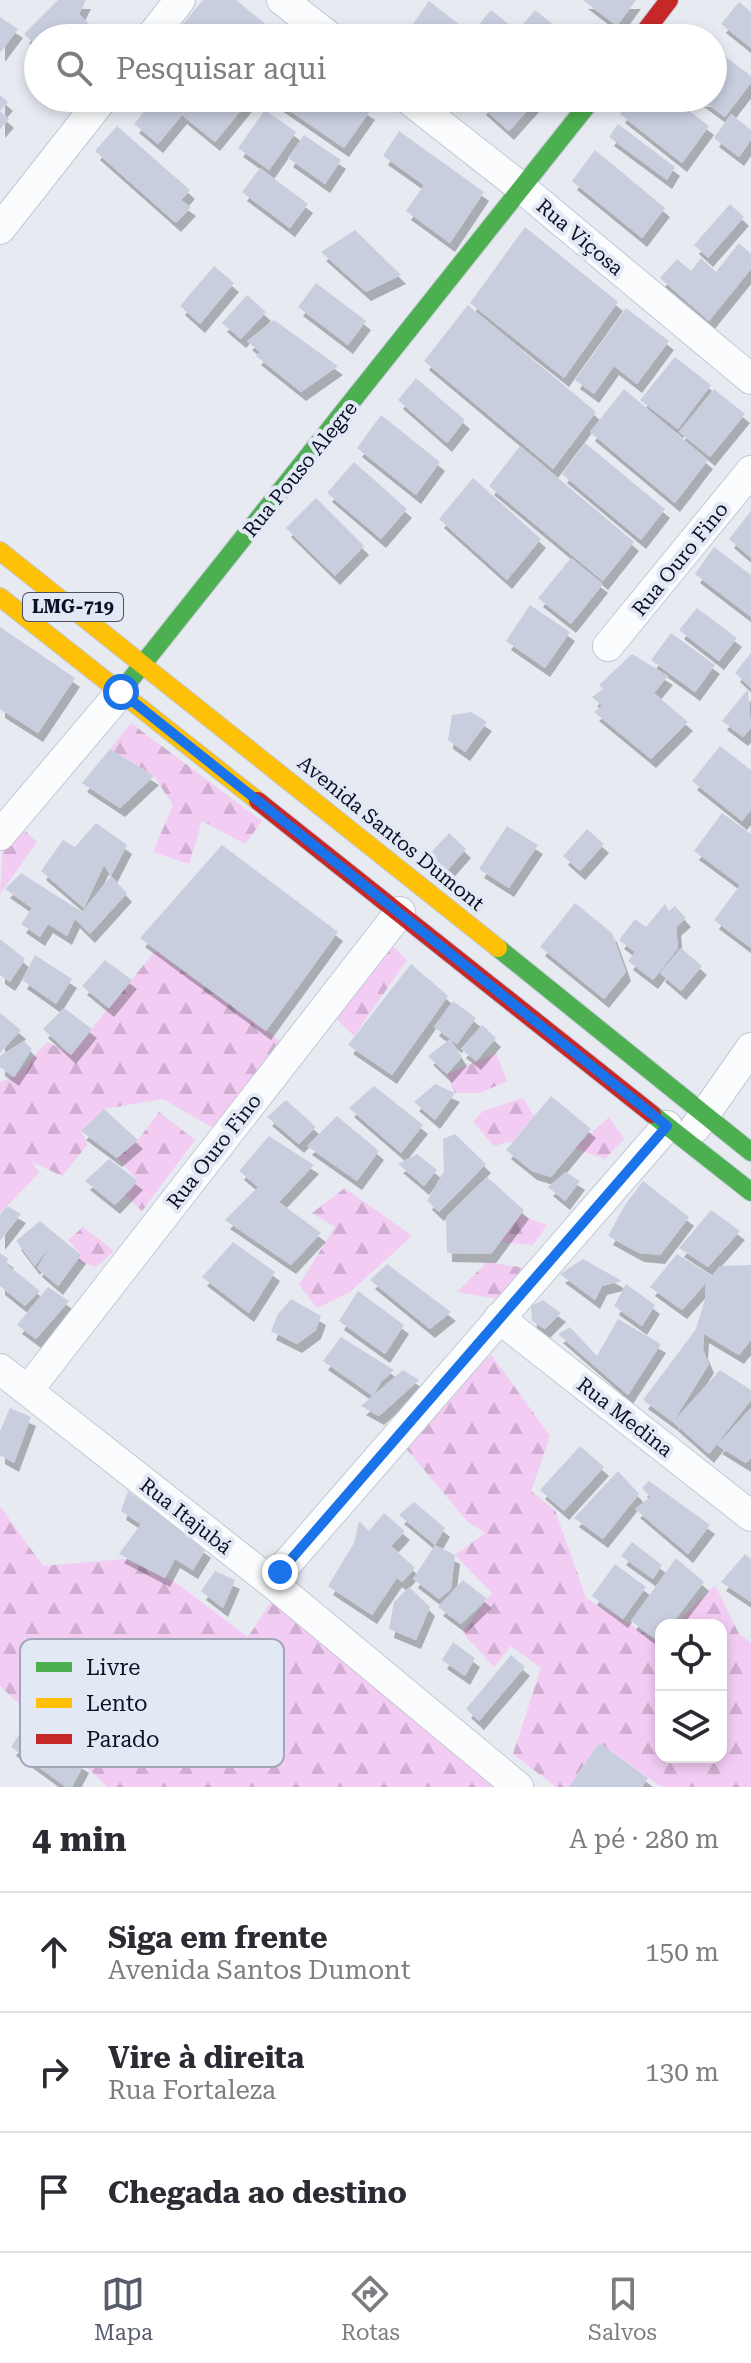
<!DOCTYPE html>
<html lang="pt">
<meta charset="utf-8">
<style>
body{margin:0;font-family:"Roboto Serif",serif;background:#f2f2f3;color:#2b2b33}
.controls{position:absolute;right:24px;bottom:24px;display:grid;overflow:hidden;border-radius:16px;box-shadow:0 4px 12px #0003}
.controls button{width:72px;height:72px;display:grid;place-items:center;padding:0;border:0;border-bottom:2px solid #e1e1e2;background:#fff;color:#2b2b33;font:40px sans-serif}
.stop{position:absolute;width:24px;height:24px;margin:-18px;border:6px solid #1a73e8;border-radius:50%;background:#fff}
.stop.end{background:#1a73e8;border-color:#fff;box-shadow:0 2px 8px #0008}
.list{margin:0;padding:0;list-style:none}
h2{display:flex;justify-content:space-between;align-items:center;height:104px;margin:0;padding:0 32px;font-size:34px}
h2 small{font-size:26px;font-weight:400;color:#7c7c81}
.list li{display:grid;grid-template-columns:52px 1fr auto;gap:24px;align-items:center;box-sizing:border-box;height:120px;padding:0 32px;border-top:2px solid #e1e1e2}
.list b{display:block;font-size:30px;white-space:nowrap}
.list p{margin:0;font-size:26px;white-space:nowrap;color:#7c7c81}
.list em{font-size:26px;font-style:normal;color:#7c7c81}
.icon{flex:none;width:44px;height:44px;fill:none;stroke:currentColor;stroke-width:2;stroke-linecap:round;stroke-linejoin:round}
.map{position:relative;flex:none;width:751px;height:1787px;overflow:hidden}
.search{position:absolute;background:#fff;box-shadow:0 4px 12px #0003;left:24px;right:24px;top:24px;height:88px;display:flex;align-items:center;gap:20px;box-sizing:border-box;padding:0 28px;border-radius:44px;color:#7c7c81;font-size:30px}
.sheet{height:464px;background:#fff}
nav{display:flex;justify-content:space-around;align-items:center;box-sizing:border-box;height:112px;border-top:2px solid #e1e1e2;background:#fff;font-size:22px;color:#7c7c81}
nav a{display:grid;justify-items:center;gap:4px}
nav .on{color:#575c6d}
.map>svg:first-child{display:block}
</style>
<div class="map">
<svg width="751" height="1787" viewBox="0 0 751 1787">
<defs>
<pattern id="forest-firs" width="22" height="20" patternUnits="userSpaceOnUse" patternTransform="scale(2)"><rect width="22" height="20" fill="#f3ccf4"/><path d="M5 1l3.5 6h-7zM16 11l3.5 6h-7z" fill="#cfaed1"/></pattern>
<filter id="shadow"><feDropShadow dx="5" dy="9" stdDeviation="0" flood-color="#0004"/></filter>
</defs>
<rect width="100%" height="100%" fill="#e7eaf1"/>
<g fill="url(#forest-firs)">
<polygon points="131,723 262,821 245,844 202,821 189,864 153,852 173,805 154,776 110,749"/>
<polygon points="23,829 37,842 0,894 3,843"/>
<polygon points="389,943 407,960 354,1036 325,1008"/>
<polygon points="155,951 286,1045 218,1131 163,1099 104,1109 81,1131 88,1144 62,1176 32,1162 39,1173 0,1213 0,1082 14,1077 47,1042 71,1054"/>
<polygon points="496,1053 507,1081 480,1093 455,1093 447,1074"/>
<polygon points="523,1098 534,1116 513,1141 494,1146 473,1122 483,1111"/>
<polygon points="159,1112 195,1140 142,1211 125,1195 138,1181 117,1158 138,1140"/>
<polygon points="609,1117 624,1139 605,1159 574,1148"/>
<polygon points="345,1188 412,1236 350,1292 317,1308 299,1285 335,1227 312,1213"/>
<polygon points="520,1215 547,1225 533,1245 500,1242"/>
<polygon points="83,1227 114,1251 96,1267 77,1261 81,1255 68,1240"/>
<polygon points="487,1262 526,1268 505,1300 457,1292"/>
<polygon points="491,1354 550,1436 531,1491 555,1510 586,1598 658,1641 661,1638 661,1757 721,1757 721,1625 674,1625 715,1585 739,1634 751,1643 751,1787 662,1787 599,1743 569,1787 556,1787 513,1754 541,1668 511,1646 494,1667 462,1632 492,1593 455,1555 485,1533 467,1521 404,1446"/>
<polygon points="0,1506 43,1566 124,1559 175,1582 248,1637 275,1596 498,1787 108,1787 0,1686"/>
</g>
<g fill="#c9cedf" filter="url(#shadow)">
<polygon points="58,0 86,0 79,14 100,35 97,38 38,38 38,47 24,34"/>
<polygon points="203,0 236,0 283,38 171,38"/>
<polygon points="583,0 636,0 617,26"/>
<polygon points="429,1 469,32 465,38 403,38"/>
<polygon points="739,2 751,12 751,48 721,24"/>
<polygon points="491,10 517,31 535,10 570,38 468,38"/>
<polygon points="0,17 18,29 0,53"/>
<polygon points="713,47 751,76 751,83 725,117 699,98 713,98"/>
<polygon points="0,95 8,102 0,111 9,119 0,129"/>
<polygon points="155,98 251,98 215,142 182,115 158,144 134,124"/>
<polygon points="280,98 350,98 370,111 344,148 277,102"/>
<polygon points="488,98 531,98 535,102 509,131 481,106"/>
<polygon points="632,98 672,98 709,126 682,163 620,114"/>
<polygon points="265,110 296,132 269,170 238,148"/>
<polygon points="731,114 751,130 751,140 739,157 714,138"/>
<polygon points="618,124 675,167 667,180 609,137"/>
<polygon points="117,126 190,190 181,200 191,207 176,223 95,151"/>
<polygon points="399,131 484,192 450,243 406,211 424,185 383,156"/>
<polygon points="304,135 341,160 325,184 288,158"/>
<polygon points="595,150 665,208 642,238 572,181"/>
<polygon points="260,168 308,204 290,228 242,192"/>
<polygon points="730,204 744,217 708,258 694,245"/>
<polygon points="525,227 618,302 564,378 470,303"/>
<polygon points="355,230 401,275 366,292 321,252"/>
<polygon points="739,243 751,254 751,269 709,321 660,278 677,259 691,271 701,258 716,272"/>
<polygon points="214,266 234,283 200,324 180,306"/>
<polygon points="316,283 366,321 348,345 298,307"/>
<polygon points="247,295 266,312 241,339 222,323"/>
<polygon points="468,305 596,412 553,469 424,361"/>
<polygon points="626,308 669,341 637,384 614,366 594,394 575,380"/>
<polygon points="274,320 338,366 301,392 256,356 260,352 247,341"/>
<polygon points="675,357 711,385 678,429 640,400"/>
<polygon points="416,378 465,420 447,443 398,400"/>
<polygon points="624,389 708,460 675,503 590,432"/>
<polygon points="714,389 745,414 710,457 679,432"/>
<polygon points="381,415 440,462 416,495 357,448"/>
<polygon points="585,443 665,509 641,540 562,474"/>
<polygon points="520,446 634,542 603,581 489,486"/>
<polygon points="354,462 407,509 381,539 327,493"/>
<polygon points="473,478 541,539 507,580 439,519"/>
<polygon points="316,498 364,546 335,576 286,528"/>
<polygon points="751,511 751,558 729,539"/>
<polygon points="714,547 751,575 751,617 695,574"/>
<polygon points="571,558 603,584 571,624 538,598"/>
<polygon points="530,605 570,632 545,668 506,641"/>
<polygon points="697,608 737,638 719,661 679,630"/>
<polygon points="0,627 75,678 38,733 0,709"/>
<polygon points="671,633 715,665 695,692 651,660"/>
<polygon points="751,653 751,688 735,673"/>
<polygon points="632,654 668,676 654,693 688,722 651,759 594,712 602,706 592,697 603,689 599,685"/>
<polygon points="748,689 751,728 743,737 722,721"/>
<polygon points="471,712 487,722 465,752 448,740 452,715"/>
<polygon points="720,746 751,770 751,810 742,821 692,781"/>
<polygon points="110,749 154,776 120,808 82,783"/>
<polygon points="722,813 751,834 751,948 714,920 740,885 694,851"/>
<polygon points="96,823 127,845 111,876 127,893 90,934 75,919 67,936 48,924 40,937 21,924 32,908 5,889 21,873 82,912 111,876 104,865 84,908 41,871 63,840 75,847"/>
<polygon points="507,826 538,845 509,888 479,869"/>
<polygon points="587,829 604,844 580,871 563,856"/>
<polygon points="449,833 466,849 444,874 426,858"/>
<polygon points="222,845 338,932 266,1031 140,938"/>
<polygon points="575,903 612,933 626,972 604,999 540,947"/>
<polygon points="665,904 669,911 675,906 686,918 676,927 678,948 653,980 628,961 635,952 619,940 635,919 646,927"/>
<polygon points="0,939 25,959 10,982 0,975"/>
<polygon points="681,948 702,966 681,991 660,973"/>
<polygon points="35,955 72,979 56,1004 22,980"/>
<polygon points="105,960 132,980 109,1008 82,986"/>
<polygon points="411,964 448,996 392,1075 348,1045"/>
<polygon points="453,1001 476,1018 457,1044 450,1039 462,1057 447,1074 428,1056 450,1039 434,1027"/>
<polygon points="64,1008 92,1029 71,1055 43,1029"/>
<polygon points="0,1013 21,1030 0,1053"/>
<polygon points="482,1025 496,1038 476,1061 461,1049"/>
<polygon points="24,1041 32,1049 14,1077 0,1067 0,1056"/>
<polygon points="435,1084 455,1093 435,1120 414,1102"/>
<polygon points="374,1086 423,1125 401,1153 349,1108"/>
<polygon points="551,1096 591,1129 551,1177 532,1171 506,1150"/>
<polygon points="286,1100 316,1127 299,1144 267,1117"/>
<polygon points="104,1109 138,1140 117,1158 81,1131"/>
<polygon points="337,1116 379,1151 357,1181 307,1146"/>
<polygon points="455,1134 486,1164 439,1212 427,1201 444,1171 443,1139"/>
<polygon points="269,1136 314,1165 279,1202 321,1233 291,1265 225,1220 258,1187 239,1171"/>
<polygon points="417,1154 437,1170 424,1186 398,1164"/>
<polygon points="109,1159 138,1181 115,1205 85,1181"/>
<polygon points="566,1172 580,1181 565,1201 548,1187"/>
<polygon points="487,1177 524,1210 491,1254 447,1253 446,1217"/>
<polygon points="643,1181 689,1217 660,1255 639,1253 608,1236 625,1205"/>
<polygon points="7,1206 21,1214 0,1241 0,1215"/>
<polygon points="711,1210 740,1231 708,1267 679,1248"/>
<polygon points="40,1221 81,1255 58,1286 37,1268 54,1240 35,1266 16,1241"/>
<polygon points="233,1242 275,1272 249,1313 202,1277"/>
<polygon points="0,1253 9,1259 5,1263 40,1291 25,1306 0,1286"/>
<polygon points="677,1254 712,1276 720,1266 751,1265 751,1340 739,1355 704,1334 703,1350 709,1364 673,1422 643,1400 696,1329 705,1299 706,1283 682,1310 650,1287"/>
<polygon points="583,1259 622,1281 602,1286 595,1300 560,1274"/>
<polygon points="387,1264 451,1312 430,1329 370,1280"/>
<polygon points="626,1284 655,1305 642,1326 614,1306"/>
<polygon points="48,1287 69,1301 36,1339 17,1325"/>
<polygon points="358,1291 404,1325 385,1354 339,1321"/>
<polygon points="291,1299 321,1316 316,1330 297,1344 271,1331 278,1314"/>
<polygon points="543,1300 561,1313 545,1329 532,1321 531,1306"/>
<polygon points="618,1319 661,1344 628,1395 558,1334 570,1327 597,1356"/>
<polygon points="341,1337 394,1370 381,1382 373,1396 323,1361"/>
<polygon points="403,1370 419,1380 379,1416 361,1406"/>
<polygon points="720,1370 751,1390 751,1400 709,1454 673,1422"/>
<polygon points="10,1408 31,1417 14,1463 0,1455 0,1431"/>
<polygon points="751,1408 751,1458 746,1463 717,1445"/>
<polygon points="580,1446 604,1467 564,1511 540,1490"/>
<polygon points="618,1471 639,1494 603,1539 574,1518"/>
<polygon points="649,1481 710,1525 688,1554 635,1509 650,1497 642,1488"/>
<polygon points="128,1491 206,1549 193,1570 175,1559 165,1578 119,1554 141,1524 121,1511"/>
<polygon points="414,1502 445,1528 435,1545 399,1515"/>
<polygon points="384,1513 405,1531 391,1546 415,1568 402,1582 397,1578 372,1615 328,1586 354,1543 359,1521 369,1531"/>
<polygon points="632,1542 662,1565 653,1579 621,1556"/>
<polygon points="435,1545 455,1555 451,1589 439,1599 413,1579"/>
<polygon points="745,1554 751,1559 751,1602 721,1582"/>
<polygon points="676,1558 704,1582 671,1625 661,1625 658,1641 631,1621"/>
<polygon points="615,1564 646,1587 623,1619 592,1596"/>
<polygon points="215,1571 235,1580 223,1608 201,1591"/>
<polygon points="463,1580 487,1599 461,1624 438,1607"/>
<polygon points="409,1587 430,1607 416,1640 389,1629 394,1602"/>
<polygon points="453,1642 475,1658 465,1676 442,1660"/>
<polygon points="511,1655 525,1667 479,1721 466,1709"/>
<polygon points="24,1727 84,1764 72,1787 66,1787 11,1747"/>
<polygon points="599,1743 648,1778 642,1787 569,1787"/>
</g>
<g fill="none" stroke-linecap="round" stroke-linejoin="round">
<g stroke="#c3c8d6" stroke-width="32">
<g id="street">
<polyline points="282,0 331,38"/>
<polyline points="150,38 180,0"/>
<polyline points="407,98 523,189 751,379"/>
<polyline points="0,229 103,98"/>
<polyline points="608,646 751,471"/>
<polyline points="0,835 121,692"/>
<polyline points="695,1128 751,1048"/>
<polyline points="499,1318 751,1516"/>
<polyline points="0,1369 271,1582 518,1787"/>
<polyline points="28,1390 400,912"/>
<polyline points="271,1582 667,1126"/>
</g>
</g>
<g stroke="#c3c8d6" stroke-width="20">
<g id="fast">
<polyline points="123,689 593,98"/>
<polyline points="498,948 751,1152"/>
<polyline points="652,1114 751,1192"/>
</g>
</g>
<g stroke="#c3c8d6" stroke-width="20">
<g id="slow">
<polyline points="0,551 498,948"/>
<polyline points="0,597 258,801"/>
</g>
</g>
<g stroke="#c3c8d6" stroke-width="20">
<g id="jam">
<polyline points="640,38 669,0"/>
<polyline points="258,801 652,1114"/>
</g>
</g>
<use href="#street" stroke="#fbfcfd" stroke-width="30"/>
<use href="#fast" stroke="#4caf50" stroke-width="18"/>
<use href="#slow" stroke="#ffc107" stroke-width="18"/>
<use href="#jam" stroke="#c62828" stroke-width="18"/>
</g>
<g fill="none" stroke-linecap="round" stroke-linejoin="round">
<polyline stroke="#1a73e8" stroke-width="10" points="121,692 667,1126 280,1572"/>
</g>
<g text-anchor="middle" stroke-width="8" stroke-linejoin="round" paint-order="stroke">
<rect fill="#e3e8f5" stroke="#4b5164" stroke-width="2" x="23" y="593" width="100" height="28" rx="6"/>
<g font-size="18" font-weight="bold" fill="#0a1026">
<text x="73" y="613">LMG-719</text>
</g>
<g font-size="20" fill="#0a1026" stroke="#e3e8f5">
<text transform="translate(580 237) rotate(40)" y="7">Rua Viçosa</text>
<text transform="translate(300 469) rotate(-51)" y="7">Rua Pouso Alegre</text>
<text transform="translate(680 559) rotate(-51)" y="7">Rua Ouro Fino</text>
<text transform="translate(391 833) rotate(39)" y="7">Avenida Santos Dumont</text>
<text transform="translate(214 1151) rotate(-52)" y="7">Rua Ouro Fino</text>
<text transform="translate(625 1417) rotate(38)" y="7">Rua Medina</text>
<text transform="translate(186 1516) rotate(38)" y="7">Rua Itajubá</text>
</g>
</g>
<rect x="20" y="1639" width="264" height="128" rx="12" fill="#e3e8f5" stroke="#a2a7b7" stroke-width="2"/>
<rect x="36" y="1662" width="36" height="10" fill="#4caf50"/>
<rect x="36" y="1698" width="36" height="10" fill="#ffc107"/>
<rect x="36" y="1734" width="36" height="10" fill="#c62828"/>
<g font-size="22" fill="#0a1026">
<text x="86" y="1675">Livre</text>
<text x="86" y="1711">Lento</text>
<text x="86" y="1747">Parado</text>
</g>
</svg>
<div class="controls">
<button><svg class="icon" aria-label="locate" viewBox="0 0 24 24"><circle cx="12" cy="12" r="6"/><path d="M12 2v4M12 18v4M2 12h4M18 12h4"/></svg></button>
<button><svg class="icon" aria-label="layers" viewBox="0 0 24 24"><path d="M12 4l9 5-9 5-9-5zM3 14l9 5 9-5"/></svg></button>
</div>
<div class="stop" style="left:121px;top:692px"></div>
<div class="stop end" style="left:280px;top:1572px"></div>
<div class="search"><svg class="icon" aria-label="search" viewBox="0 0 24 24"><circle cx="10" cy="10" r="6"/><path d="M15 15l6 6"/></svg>Pesquisar aqui</div>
</div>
<section class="sheet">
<h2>4 min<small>A pé · 280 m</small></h2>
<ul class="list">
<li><svg class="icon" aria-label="ahead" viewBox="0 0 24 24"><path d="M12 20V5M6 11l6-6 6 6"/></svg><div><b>Siga em frente</b><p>Avenida Santos Dumont</p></div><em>150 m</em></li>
<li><svg class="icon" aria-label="right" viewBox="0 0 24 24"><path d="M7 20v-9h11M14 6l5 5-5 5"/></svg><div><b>Vire à direita</b><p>Rua Fortaleza</p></div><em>130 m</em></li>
<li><svg class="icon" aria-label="arrive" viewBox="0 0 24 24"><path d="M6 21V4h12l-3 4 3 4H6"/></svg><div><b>Chegada ao destino</b></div></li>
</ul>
</section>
<nav>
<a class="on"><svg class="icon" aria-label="map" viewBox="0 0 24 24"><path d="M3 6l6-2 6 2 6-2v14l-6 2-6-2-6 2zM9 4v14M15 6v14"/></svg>Mapa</a>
<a><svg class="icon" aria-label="directions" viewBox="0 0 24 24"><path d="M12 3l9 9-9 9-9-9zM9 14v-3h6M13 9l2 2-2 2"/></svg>Rotas</a>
<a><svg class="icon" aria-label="saved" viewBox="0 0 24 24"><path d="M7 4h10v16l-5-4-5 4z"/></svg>Salvos</a>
</nav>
